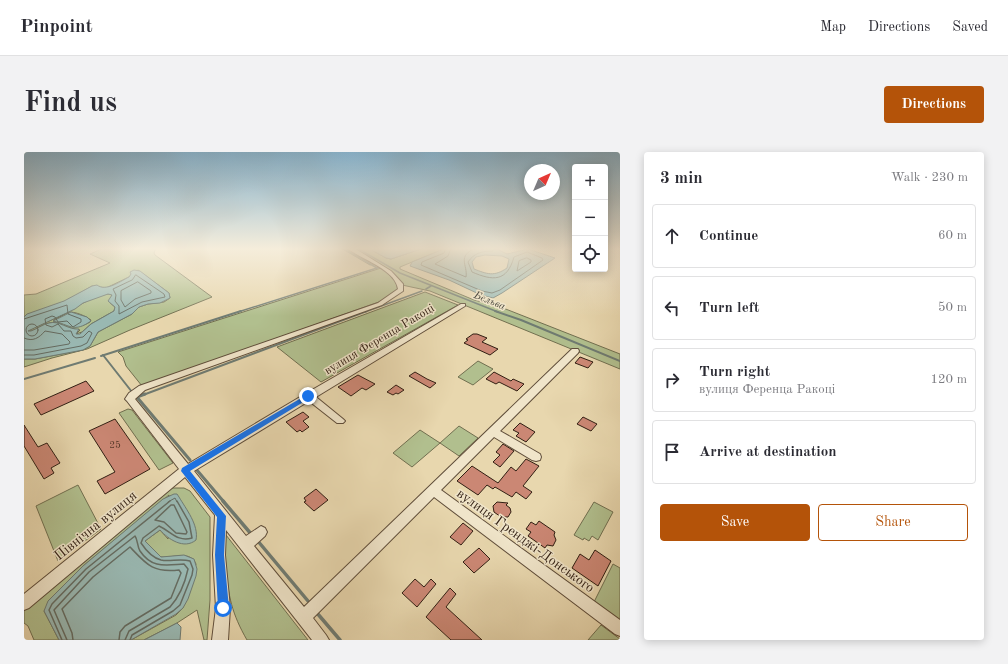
<!DOCTYPE html>
<meta charset="utf-8">
<style>
body{margin:0;font-family:"Old Standard TT",serif;background:#f2f2f3;color:#2b2b33}
.controls{position:absolute;right:12px;top:12px;display:grid;overflow:hidden;border-radius:4px;box-shadow:0 2px 10px #0003}
.controls button{width:36px;height:36px;display:grid;place-items:center;padding:0;border:0;border-bottom:1px solid #e1e1e2;background:#fff;color:#2b2b33;font:20px sans-serif}
.compass{position:absolute;left:500px;top:12px;width:36px;height:36px;border-radius:50%;background:#fff;box-shadow:0 2px 10px #0003;rotate:44deg}
.stop{position:absolute;width:12px;height:12px;margin:-9px;border:3px solid #1a73e8;border-radius:50%;background:#fff}
.stop.end{background:#1a73e8;border-color:#fff;box-shadow:0 1px 4px #0008}
.list{margin:0;padding:0;list-style:none}
h2{display:flex;justify-content:space-between;align-items:center;height:52px;margin:0;padding:0 16px;font-size:17px}
h2 small{font-size:13px;font-weight:400;color:#7c7c81}
.list li{display:grid;grid-template-columns:26px 1fr auto;gap:12px;align-items:center;box-sizing:border-box;height:64px;margin:0 8px 8px;padding:0 8px;border:1px solid #e1e1e2;border-radius:4px}
.list b{display:block;font-size:15px;white-space:nowrap}
.list p{margin:0;font-size:13px;white-space:nowrap;color:#7c7c81}
.list em{font-size:13px;font-style:normal;color:#7c7c81}
.actions{display:flex;gap:8px;padding:12px 16px}
.actions a{flex:1;padding:9px 0;border:1px solid #b45309;border-radius:4px;text-align:center;font-size:14px;color:#b45309}
.actions .main{background:#b45309;color:#fff}
.icon{flex:none;width:22px;height:22px;fill:none;stroke:currentColor;stroke-width:2;stroke-linecap:round;stroke-linejoin:round}
.map{position:relative;flex:none;width:596px;height:488px;overflow:hidden;border-radius:4px}
header{display:flex;align-items:center;gap:24px;box-sizing:border-box;height:56px;padding:0 20px;background:#fff;border-bottom:1px solid #e1e1e2}
header strong{font-size:19px}
nav{display:flex;gap:22px;margin-inline-start:auto;font-size:14px}
.intro{display:flex;align-items:center;justify-content:space-between;box-sizing:border-box;height:96px;padding:0 24px}
h1{margin:0;font-size:28px}
.button{padding:10px 18px;border-radius:4px;background:#b45309;color:#fff;font-size:14px;font-weight:700}
main{display:flex;gap:24px;padding:0 24px}
aside{flex:1;background:#fff;border-radius:4px;box-shadow:0 2px 10px #0003}
.map>svg:first-child{display:block}
</style>
<header>
<strong>Pinpoint</strong>
<nav><a>Map</a><a>Directions</a><a>Saved</a></nav>
</header>
<div class="intro"><h1>Find us</h1><a class="button">Directions</a></div>
<main>
<div class="map">
<svg width="596" height="488" viewBox="0 0 596 488">
<rect width="100%" height="100%" fill="#e8d7ae"/>
<filter id="stains"><feTurbulence type="fractalNoise" baseFrequency=".005" numOctaves="4"/><feColorMatrix values="0 0 0 0 .2 0 0 0 0 .09 0 0 0 0 .02 0 0 0 .5 -.17"/></filter>
<radialGradient id="worn" r=".72"><stop offset=".6" stop-color="#630" stop-opacity="0"/><stop offset="1" stop-color="#630" stop-opacity=".3"/></radialGradient>
<g fill="#b1bf8e" stroke="#716f50" fill-rule="evenodd">
<polygon points="80,96 132,96 130,101 131,103 188,145 106,178 63,197 28,206 0,215 0,207 11,207 59,198 66,194 74,180 108,162 115,155 124,152 140,150 146,146 145,141 114,118 105,125 82,136 68,134 44,148 0,165 0,143 12,142 86,111 66,102"/>
<polygon points="317,96 344,96 362,106 367,107 400,96 422,96 376,115 376,117 450,148 474,154 596,202 596,217 406,139 378,133 352,111 346,113"/>
<polygon points="357,116 371,128 375,136 374,139 355,150 118,234 102,214 99,205 94,200"/>
<polygon points="401,140 434,153 297,230 253,195"/>
<path d="M85 142 88 143 86 151 91 155 90 159 67 172 58 180 52 182 56 178C45 177 34 169 25 171 19 172 13 177 7 179H4C13 174 23 170 32 166 45 159 72 142 85 142ZM45 160C53 160 61 164 67 168L66 170C53 178 43 171 30 170V168Z"/>
<polygon points="454,209 469,217 449,233 434,225"/>
<polygon points="104,257 108,258 149,311 135,318 95,261"/>
<polygon points="435,274 454,286 435,304 416,291 388,315 369,301 396,278 416,291"/>
<polygon points="54,333 77,377 34,409 12,354"/>
<path d="M147 336H160L166 339 186 365V448L183 488H180L173 458 153 471 120 488H107L152 463 159 456 172 412C166 398 150 406 137 405L121 389 136 378 144 387 145 343 59 414 20 459 35 488H10L4 474 0 471V456Z"/>
<polygon points="570,350 589,360 574,388 568,384 565,389 560,386 559,388 550,383"/>
<path d="M202 383 284 488H223C208 462 204 444 202 414 201 403 200 394 202 383Z"/>
<polygon points="589,412 596,416 596,469 570,450"/>
<polygon points="577,473 596,487 596,488 564,488"/>
</g>
<g fill="#99b8b2" stroke="#6f7b72" fill-rule="evenodd">
<polygon points="344,96 400,96 367,107 362,106"/>
<path d="M422 96H471L483 102 504 97 531 106 478 141 469 146 457 143 425 128 386 114 388 110ZM461 103 478 104 485 107 483 116C470 125 463 122 450 117L448 110 452 105Z"/>
<path d="M110 118 116 119 145 141 146 146 136 151 124 152 115 155 108 162 74 180 66 194 59 198 11 207H0V165L3 162 40 149 68 134 73 133C82 140 97 129 105 125L107 122 106 120ZM84 142 88 143 84 149 91 155 90 159 67 172 56 182H52L55 177C44 178 35 168 25 171 19 172 13 177 7 179H4L51 157 59 151Z"/>
<path d="M47 160 63 165 67 169C50 181 46 173 29 169Z"/>
<path d="M150 342H153L155 345C162 357 175 373 172 388 160 398 144 387 136 378L121 389 137 405 160 403 170 407 173 417 172 424 164 447 159 456 152 462 107 488H35L20 459 24 449 59 414 139 347Z"/>
<polygon points="153,471 157,475 156,488 120,488"/>
</g>
<g fill="none" stroke-linecap="round" stroke-linejoin="round">
<g stroke="#656c62" stroke-width="1">
<path d="M422 96 420 101 398 110 397 113 458 139 468 141 476 138 519 108 518 106 503 100 490 105C483 130 469 129 448 120L444 110C450 101 458 99 469 99L470 96"/>
<path d="M427 96 424 104 411 112 442 125C444 113 432 104 452 96"/>
<polygon points="503,106 507,108 507,110 493,119 495,109"/>
<polygon points="112,123 140,142 141,145 118,150 95,162 95,154 91,149 92,143 89,137 108,128"/>
<polygon points="114,130 127,139 127,141 111,147 101,155 97,148 97,139"/>
<polyline points="0,167 43,153 44,162 57,167 57,170 49,175 43,169 34,170 31,165 28,164 21,167 22,173 28,175 34,172 40,179 47,179 49,184 52,186 59,185 65,179 68,181 63,191 57,194 10,203 0,203"/>
<circle cx="8" cy="178" r="6"/>
<path d="M0 186C9 190 15 186 21 179L38 182 46 190 45 192 10 198H0"/>
<polyline points="144,350 151,346 153,350"/>
</g>
<g stroke="#656c62" stroke-width="1.5">
<polygon points="147,353 150,353 163,380 162,382 152,381 140,370 131,368"/>
<polyline points="38,488 25,458 28,452 62,417 146,349"/>
<path d="M43 488 30 458 65 420 111 384C114 388 113 394 116 399 128 417 142 413 160 412L164 417C161 431 156 444 146 455L105 479 101 488"/>
<path d="M49 488 48 481 38 457 69 425 106 395C123 413 129 421 155 418L157 421 147 446 101 474 96 480 95 488"/>
<path d="M106 488 108 483 149 459 156 453 168 423 169 417 166 409C156 406 146 410 137 408 129 406 121 397 117 391L119 386 135 374C148 380 153 390 168 386L165 370 153 349"/>
</g>
<g stroke="#6f7b72" stroke-width="1.5">
<polyline points="319,96 353,116"/>
<polyline points="333,96 376,121 474,160"/>
<polyline points="402,137 407,134"/>
<polyline points="214,160 356,115"/>
<polyline points="341,160 398,139"/>
</g>
<g stroke="#6f7b72" stroke-width="2">
<polyline points="471,159 497,168 596,209"/>
<polyline points="79,203 108,240"/>
<polyline points="77,204 217,159"/>
<polyline points="0,227 71,206"/>
<polyline points="119,243 343,159"/>
</g>
<g stroke="#6f7b72" stroke-width="3">
<polyline points="112,244 166,308"/>
<polyline points="113,245 121,242"/>
<polyline points="172,317 200,350"/>
</g>
<g stroke="#6f7b72" stroke-width="3.5">
<polyline points="199,349 228,383"/>
<polyline points="233,388 284,449"/>
<polyline points="293,461 316,488"/>
</g>
</g>
<g fill="#cb8774" stroke="#311f13">
<polygon points="449,182 453,182 463,186 458,190 474,197 466,203 440,191 444,188 442,187"/>
<polygon points="556,205 569,210 564,216 551,211"/>
<polygon points="391,220 403,227 412,231 406,236 385,224"/>
<polygon points="470,220 487,229 489,227 500,232 493,239 475,230 472,232 462,227"/>
<polygon points="334,223 351,232 342,238 338,236 327,244 314,235"/>
<polygon points="62,229 70,239 17,263 10,252"/>
<polygon points="372,233 380,238 374,242 372,241 369,243 363,240"/>
<polygon points="279,260 285,265 279,269 285,275 278,280 276,278 273,280 262,270"/>
<polygon points="559,265 573,272 567,279 553,272"/>
<polygon points="91,267 126,317 81,342 73,329 91,320 65,279"/>
<polygon points="496,271 511,280 502,290 492,284 495,281 489,278"/>
<polygon points="0,273 14,295 23,291 36,311 27,316 30,321 20,327 0,294"/>
<polygon points="479,292 490,299 476,315 469,310 476,303 472,300"/>
<polygon points="502,307 515,314 499,334 508,340 502,347 492,340 488,345 471,335 469,337 463,333 454,343 433,329 448,314 474,331 487,315 492,319"/>
<polygon points="292,337 304,348 290,359 280,350 282,349 280,346"/>
<polygon points="473,350 484,351 482,353 486,356 487,360 484,365 477,365 470,360 469,354"/>
<polygon points="515,369 531,380 530,383 532,388 529,394 523,393 521,396 504,384 507,380 502,377 507,370 512,373"/>
<polygon points="439,371 449,379 437,393 426,385"/>
<polygon points="455,396 466,407 450,421 439,410"/>
<polygon points="571,398 587,409 574,434 548,416 556,402 565,408"/>
<polygon points="391,427 400,435 407,427 412,432 393,455 378,441"/>
<polygon points="426,436 432,442 422,455 458,488 427,488 402,465"/>
</g>
<g fill="none" stroke-linecap="round" stroke-linejoin="round">
<g stroke="#5f4d3a" stroke-width="2">
<path id="minor" d="M323 96H330L367 119 379 132V139L358 153 121 238 111 247 164 312 281 242 437 152H441V154L292 245 319 267 321 269 319 271H313L285 249 170 319 222 384 237 374 241 376 243 380 241 384 230 394 280 455 548 197H554L555 199 554 201 476 279 516 302 517 305 516 308 512 309 508 308 470 285 417 338 596 468V484L591 482 410 345 289 466 302 483 305 488H288L202 378 201 403 206 456 204 488H188L192 456 189 403 191 363 161 325 5 456 0 458V442L155 317 103 249 101 247 105 241 115 234 354 151 374 137C371 117 338 108 323 96Z"/>
</g>
<use href="#minor" fill="#f0e5ca" fill-rule="evenodd"/>
</g>
<linearGradient id="sky" x2="0" y2="1"><stop stop-color="#88b6d2"/><stop offset="0.59" stop-color="#f5eddb"/><stop offset="1" stop-color="#f5eddb" stop-opacity="0"/></linearGradient>
<rect width="596" height="164" fill="url(#sky)"/>
<polygon fill="#1a73e8" points="284,242 286,243 286,246 166,319 202,364 200,403 205,456 203,460 199,461 196,460 194,456 191,403 193,365 157,319 158,316"/>
<g text-anchor="middle" stroke-width="3" stroke-linejoin="round" paint-order="stroke">
<g font-size="10" fill="#58392b">
<text x="91" y="296">25</text>
</g>
<g font-size="11" font-style="italic" fill="#504d43" stroke="#f0e5ca">
<text transform="translate(466 148) rotate(22)" y="4">Бельва</text>
</g>
<g font-size="12" fill="#311f13" stroke="#f0e5ca">
<text transform="translate(355 187) rotate(-31)" y="4">вулиця Ференца Ракоці</text>
</g>
<g font-size="14" fill="#311f13" stroke="#f0e5ca">
<text transform="translate(71 373) rotate(-39)" y="5">Північна вулиця</text>
<text transform="translate(502 388) rotate(36)" y="5">вулиця Гренджі-Донського</text>
</g>
</g>
<rect width="100%" height="100%" filter="url(#stains)"/>
<rect width="100%" height="100%" fill="url(#worn)"/>
</svg>
<div class="controls">
<button>+</button>
<button>−</button>
<button><svg class="icon" aria-label="locate" viewBox="0 0 24 24"><circle cx="12" cy="12" r="6"/><path d="M12 2v4M12 18v4M2 12h4M18 12h4"/></svg></button>
</div>
<svg class="compass" viewBox="-18 -18 36 36"><path d="M0-13l5 13h-10z" fill="#e53935"/><path d="M0 13l5-13h-10z" fill="#7c7c81"/></svg>
<div class="stop" style="left:199px;top:456px"></div>
<div class="stop end" style="left:284px;top:244px"></div>
</div>
<aside>
<h2>3 min<small>Walk · 230 m</small></h2>
<ul class="list">
<li><svg class="icon" aria-label="ahead" viewBox="0 0 24 24"><path d="M12 20V5M6 11l6-6 6 6"/></svg><div><b>Continue</b></div><em>60 m</em></li>
<li><svg class="icon" aria-label="left" viewBox="0 0 24 24"><path d="M17 20v-9H6M10 6l-5 5 5 5"/></svg><div><b>Turn left</b></div><em>50 m</em></li>
<li><svg class="icon" aria-label="right" viewBox="0 0 24 24"><path d="M7 20v-9h11M14 6l5 5-5 5"/></svg><div><b>Turn right</b><p>вулиця Ференца Ракоці</p></div><em>120 m</em></li>
<li><svg class="icon" aria-label="arrive" viewBox="0 0 24 24"><path d="M6 21V4h12l-3 4 3 4H6"/></svg><div><b>Arrive at destination</b></div></li>
</ul>
<div class="actions"><a class="main">Save</a><a>Share</a></div>
</aside>
</main>
